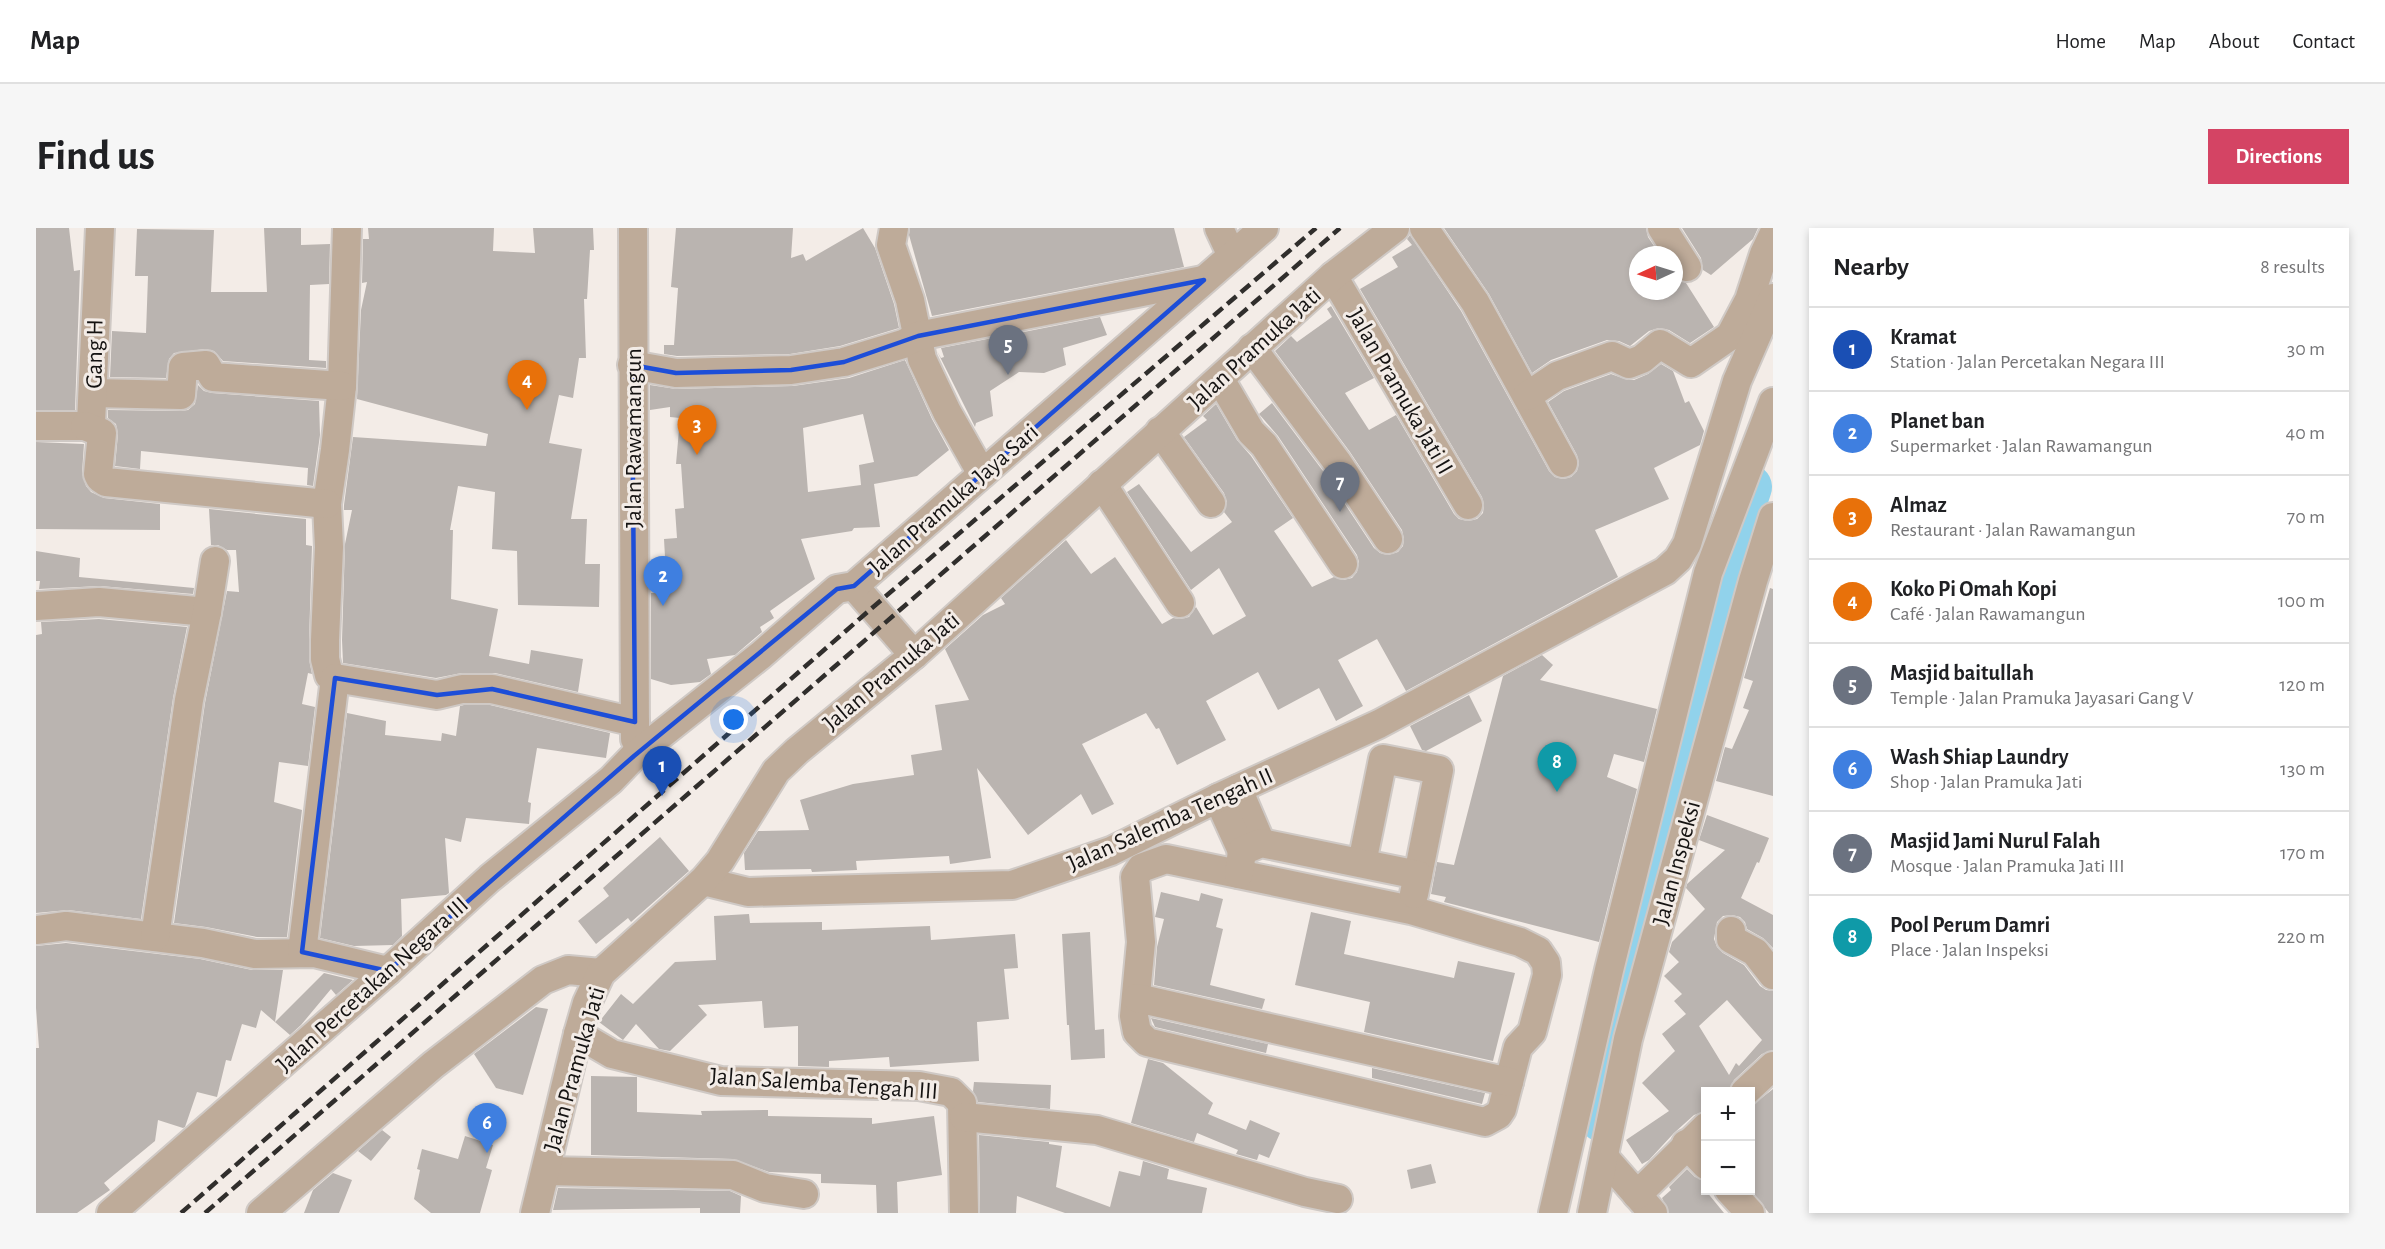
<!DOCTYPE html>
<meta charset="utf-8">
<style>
body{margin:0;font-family:"Alegreya Sans",sans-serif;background:#f6f6f6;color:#202124}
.controls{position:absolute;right:18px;bottom:18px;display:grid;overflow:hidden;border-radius:0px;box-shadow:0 3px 9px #0003}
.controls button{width:54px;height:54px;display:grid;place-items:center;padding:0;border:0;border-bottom:2px solid #e0e0e0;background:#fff;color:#202124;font:30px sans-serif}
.compass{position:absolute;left:1593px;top:18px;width:54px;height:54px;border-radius:50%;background:#fff;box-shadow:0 3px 9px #0003;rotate:266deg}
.you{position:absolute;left:698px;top:492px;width:21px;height:21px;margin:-15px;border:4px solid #fff;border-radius:50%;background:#1a73e8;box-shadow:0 0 0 9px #1a73e833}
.badge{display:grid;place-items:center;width:39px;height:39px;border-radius:50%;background:#d44464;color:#fff;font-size:20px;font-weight:700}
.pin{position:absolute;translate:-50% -50px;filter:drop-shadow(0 2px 3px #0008)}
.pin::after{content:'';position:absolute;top:32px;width:21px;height:18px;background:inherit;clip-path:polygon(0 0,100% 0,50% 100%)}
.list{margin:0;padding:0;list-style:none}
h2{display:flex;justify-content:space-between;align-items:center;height:78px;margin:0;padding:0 24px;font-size:26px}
h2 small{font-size:20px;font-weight:400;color:#757577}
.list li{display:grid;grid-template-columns:39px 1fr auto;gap:18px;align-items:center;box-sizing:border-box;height:84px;padding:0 24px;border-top:2px solid #e0e0e0}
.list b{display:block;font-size:22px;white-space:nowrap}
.list p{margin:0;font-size:20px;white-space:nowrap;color:#757577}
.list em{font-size:20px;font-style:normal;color:#757577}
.map{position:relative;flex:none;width:1737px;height:985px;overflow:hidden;border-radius:0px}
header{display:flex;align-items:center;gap:36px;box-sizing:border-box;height:84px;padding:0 30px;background:#fff;border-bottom:2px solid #e0e0e0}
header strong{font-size:28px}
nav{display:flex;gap:33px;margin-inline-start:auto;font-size:21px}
.intro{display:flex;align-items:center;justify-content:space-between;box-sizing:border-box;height:144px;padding:0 36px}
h1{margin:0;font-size:42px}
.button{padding:15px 27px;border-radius:0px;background:#d44464;color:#fff;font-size:21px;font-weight:700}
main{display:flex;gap:36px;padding:0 36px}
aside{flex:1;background:#fff;border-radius:0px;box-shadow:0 3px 9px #0003}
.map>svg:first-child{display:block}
</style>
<header>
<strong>Map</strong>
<nav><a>Home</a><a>Map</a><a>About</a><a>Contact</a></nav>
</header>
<div class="intro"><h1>Find us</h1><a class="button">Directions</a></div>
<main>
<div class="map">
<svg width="1737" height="985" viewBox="0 0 1737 985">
<rect width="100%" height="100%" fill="#f3ece7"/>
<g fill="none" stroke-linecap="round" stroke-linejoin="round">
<polyline stroke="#91d2eb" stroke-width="46" points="1566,891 1575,849 1572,781 1648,522 1687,371 1702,293 1713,259"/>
</g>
<g fill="#bab4b0" fill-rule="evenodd">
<polygon points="0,0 33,0 38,43 44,42 39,182 0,182"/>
<polygon points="228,0 265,0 265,17 294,16 293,56 274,57 273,132 290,133 290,140 187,133 178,123 169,121 138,125 133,131 130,150 74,149 76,103 110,105 112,48 99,48 101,1 178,2 175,64 231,64"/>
<polygon points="332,0 458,0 457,23 499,25 497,0 557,0 558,22 554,22 551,71 548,71 550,130 543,130 537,170 523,167 513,215 546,221 535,291 551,291 549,336 564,336 563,379 482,377 481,323 456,321 459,264 422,258 414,302 417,302 415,371 462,381 453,428 493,436 495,422 547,431 542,464 459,445 426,445 400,450 307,435 306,412 309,316 316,282 308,282 308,277 317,209 450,218 452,206 321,171 325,82 331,54 326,55 327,11 333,11"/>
<polygon points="640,0 757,0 755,30 767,26 770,33 827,0 839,20 858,76 863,100 804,118 754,126 641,128 628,126 628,117 638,117 642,60 635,59"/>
<polygon points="874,0 1138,0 1148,39 896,88 873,7"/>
<polygon points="1408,0 1610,0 1612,9 1624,27 1602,27 1602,63 1638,63 1638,49 1650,55 1678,99 1654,115 1633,102 1623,100 1613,103 1594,118 1583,113 1571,112 1515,132 1496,145 1453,66"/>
<polygon points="1646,0 1722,0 1717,11 1675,47 1667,42 1665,30"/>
<polygon points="1374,7 1425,83 1513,243 1519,249 1527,251 1535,249 1541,243 1543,235 1541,227 1512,174 1528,163 1575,146 1592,152 1598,152 1612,146 1625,136 1637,143 1649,175 1653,173 1668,203 1664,217 1618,240 1633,271 1559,302 1582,349 1370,463 1341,411 1302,432 1327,478 1300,493 1283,460 1242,482 1222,444 1170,473 1190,512 1141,537 1123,500 1120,501 1110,485 1046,516 1078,576 1056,587 1045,566 992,607 941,540 955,630 914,636 913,628 820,633 821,642 776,644 775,641 709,642 708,625 722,603 773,602 764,572 817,556 878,547 875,527 906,522 899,477 933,472 909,421 947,387 969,376 965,370 1030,312 1055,346 1079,329 1126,396 1137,390 1144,391 1153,389 1160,379 1177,407 1210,388 1183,340 1155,362 1091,264 1103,256 1155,324 1196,294 1188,284 1191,274 1188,265 1148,209 1171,192 1167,188 1180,176 1201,212 1215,228 1257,290 1238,303 1276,359 1298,349 1307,352 1316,350 1321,344 1323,334 1321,327 1242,208 1223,186 1236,175 1287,243 1338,320 1344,325 1352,327 1362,324 1367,318 1368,311 1366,302 1314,224 1239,123 1255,108 1261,114 1296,89 1291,81 1295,78 1338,150 1309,165 1333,202 1360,187 1418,286 1423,291 1432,293 1441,291 1447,285 1448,277 1446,269 1324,61 1362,39 1356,29 1376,17 1371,11"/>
<polygon points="1064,89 1071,107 1027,120 1030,137 1008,145 983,144 954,163 957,188 940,195 939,199 901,123 905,130 908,129 905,120"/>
<path d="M869 132 896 191 913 222 881 248 838 256 844 299 818 300 816 303 765 311 779 351 734 383 738 390 724 399 726 404 699 427 671 431 675 446 664 454 635 457 615 451V365H631L628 311 641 310 639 281 648 280 645 236H640L644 190 634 189V179L614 182V157L640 161 757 158 813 150ZM827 186 838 234 823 237 825 257 772 264 767 200Z"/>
<polygon points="162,157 168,163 176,165 283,173 284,207 277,258 271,257 272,240 105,223 104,241 79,238 82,206 80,196 72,190 72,182 145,183 152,182 159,176"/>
<polygon points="0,214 48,216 46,245 50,258 55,264 68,270 124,276 124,302 0,301"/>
<polygon points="173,281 270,291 270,317 276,318 273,412 273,431 276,446 272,445 266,476 279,479 272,538 243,534 238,574 266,582 251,709 221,709 170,699 138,695 169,475 191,363 203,364 200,322 191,322 182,317 175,317"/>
<polygon points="0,323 44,330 43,349 158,360 157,366 64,358 3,361 4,353 0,353"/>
<polygon points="1734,360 1737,361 1737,568 1680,553 1689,519 1696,521 1713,482 1707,480 1717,453 1708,450"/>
<polygon points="63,391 151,399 137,470 105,691 32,682 0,685 0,407 6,406 5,394"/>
<polygon points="1506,427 1517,437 1504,452 1621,481 1608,534 1578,526 1571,549 1601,561 1563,714 1408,674 1410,669 1395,666 1401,634 1418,637 1467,448"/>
<polygon points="1433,467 1446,493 1390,523 1386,522 1374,498"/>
<polygon points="428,477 454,477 574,505 570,530 501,520 492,574 495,575 493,596 430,590 425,614 409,610 413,665 410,667 365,671 366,708 357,717 318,718 284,710 311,485 350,493 349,507 405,513 406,505 420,508 424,478"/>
<path d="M1671 587 1733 610 1723 635 1721 634 1705 670 1737 687V720L1727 710 1711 701 1709 694 1704 689 1696 687 1687 688 1681 694 1678 711 1681 719 1687 725 1708 737 1724 758 1730 762 1737 763V822L1726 826 1698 852 1693 864H1670V883L1658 887 1638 905 1613 932 1606 936 1590 912 1633 883 1606 855 1639 823 1626 806 1650 786 1638 773 1646 766 1628 748 1643 734 1633 724 1636 714 1669 681 1650 660 1651 656 1689 622 1663 612ZM1691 772 1726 812 1703 838 1700 835 1693 847 1663 798Z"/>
<polygon points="624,609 653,643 595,694 592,690 560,716 542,693 573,668 567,660"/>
<polygon points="1125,664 1163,673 1165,665 1187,671 1180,699 1187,701 1174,757 1229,771 1226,781 1118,757 1121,719 1128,691 1119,689"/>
<polygon points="1275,684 1315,693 1308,726 1418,750 1422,733 1479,745 1457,833 1328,804 1334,774 1259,757"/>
<polygon points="713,686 714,695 786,694 786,702 894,698 895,712 979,706 982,740 968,741 973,791 941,794 943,833 854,839 853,829 793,833 793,839 762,838 762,798 728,800 726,773 662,777 671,787 634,823 623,821 600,796 587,812 563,794 585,766 597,776 639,734 680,732 678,688"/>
<polygon points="1054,704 1059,802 1068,801 1069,830 1035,832 1033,797 1031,797 1026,706"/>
<polygon points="30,715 164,731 216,742 247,742 239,794 288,745 317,752 300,767 295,761 265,797 254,807 225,782 220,800 206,796 195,833 190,832 181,869 161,864 149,899 147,900 122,892 119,913 68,955 74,962 41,985 0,985 0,820 3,820 0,780 0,718"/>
<polygon points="500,779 512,781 487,867 460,860 438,826"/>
<polygon points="1115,790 1232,816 1230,825 1119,799"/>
<polygon points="1112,831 1127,835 1177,875 1172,886 1210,902 1214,892 1244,905 1233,930 1223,926 1221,932 1200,926 1202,922 1161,905 1158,914 1095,895"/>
<polygon points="1336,840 1449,865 1446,876 1336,850"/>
<polygon points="555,848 601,849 601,884 666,887 665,883 732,882 732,888 836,890 836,896 898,888 906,947 861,954 862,985 841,985 840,957 785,955 785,946 733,944 697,931 555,927"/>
<polygon points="938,854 1015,857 1014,881 942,874 937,863"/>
<polygon points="1737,861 1737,985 1733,985 1714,961 1714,879"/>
<polygon points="346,902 355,909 335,933 322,923"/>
<polygon points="943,907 1013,914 1013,916 1026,918 1020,959 1074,979 1083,943 1104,948 1107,933 1133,941 1131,951 1171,960 1166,985 1029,985 981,968 980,985 944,985"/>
<polygon points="429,908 457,917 450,940 456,942 444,985 395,985 378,971 384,942 381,941 386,921 422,931"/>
<polygon points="1395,936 1400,955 1375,961 1371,942"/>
<polygon points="1651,941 1659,949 1670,953 1670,963 1688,985 1633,985 1626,970 1635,962 1633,959"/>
<polygon points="297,945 316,952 303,985 268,985 277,962"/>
<polygon points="522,960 694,963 705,968 704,985 664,985 664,980 517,982"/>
</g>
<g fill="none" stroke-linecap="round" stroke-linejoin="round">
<g stroke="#cfc9c5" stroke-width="32">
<g id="minor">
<polyline points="311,0 306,158 299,222 291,276 293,319 289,412 289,431 293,447 299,450 401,467 426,461 456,461 599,494"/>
<polyline points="597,0 599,511"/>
<polyline points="858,0 855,17 874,72 886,131 911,184 946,246"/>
<polyline points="1183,0 1196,28"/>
<polyline points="1388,0 1439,74 1527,235"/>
<polyline points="1626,0 1651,39"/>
<polyline points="1297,48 1432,277"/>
<polyline points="1216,120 1301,234 1352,311"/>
<polyline points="596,137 640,145 755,142 808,134 867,116 882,108 1167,52"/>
<polyline points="1184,151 1215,204 1228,217 1307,336"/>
<polyline points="57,165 145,167 147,139 170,137 177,149 306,158"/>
<polyline points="1491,168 1521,148 1576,128 1593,136 1606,131 1624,116 1655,135 1694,108 1713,72 1728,26 1737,7"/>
<polyline points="0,198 49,198 55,195 64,0"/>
<polyline points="49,198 66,205 62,246 64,250 70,254 291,276"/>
<polyline points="1124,203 1175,275"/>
<polyline points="1066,256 1144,375"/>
<polyline points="818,358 878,427"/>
<polyline points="0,378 63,374 171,384"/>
<polyline points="1202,561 1225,615"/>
<polyline points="1182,570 1206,623"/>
<polygon points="1130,631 1375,682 1484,714 1502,723 1510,735 1511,747 1496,804 1482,819 1466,881 1462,887 1449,894 1111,814 1101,804 1098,788 1105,714 1099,649 1105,640"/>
<polyline points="1326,635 1347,531 1403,542 1382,647"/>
<polyline points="1203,646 1206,623 1225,615 1382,647 1378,666"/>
<polyline points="667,653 712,664 976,657 1075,623 1182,570 1343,496 1629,343 1642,331 1651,316 1701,153 1737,70"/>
<polyline points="0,702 30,698 167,715 219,726 278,725 352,743"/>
<polyline points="1695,703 1695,711 1719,724 1737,747"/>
<polyline points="119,709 153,472 171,384 179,333"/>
<polyline points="266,724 299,450"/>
<polyline points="1101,770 1473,854"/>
<polyline points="542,806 576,826 685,853 883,858 915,864 926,875 928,985"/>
<polyline points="1709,864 1737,838"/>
<polyline points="928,889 1061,902 1269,964 1302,971"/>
<polyline points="1650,916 1670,937"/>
<polyline points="1568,929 1617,985"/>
<polyline points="510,943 697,947 729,960 768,966"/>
<polyline points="1693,962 1714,985"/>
<polyline points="1601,967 1670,899"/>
<polyline points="75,985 352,743 454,650 575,552 598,528 725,427 801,361 818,358 1228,0"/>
<polyline points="225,985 397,837 507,752 532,742 565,745"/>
<polyline points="499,985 542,806 551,775 565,745 667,653 684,633 740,543 761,523 878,427 1297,48 1359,0"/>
<polyline points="1517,985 1573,742 1672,345 1737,174"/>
<polyline points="1556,985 1592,811 1717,353 1737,289"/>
</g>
</g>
<use href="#minor" stroke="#beab99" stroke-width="28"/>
<g stroke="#302e2c" stroke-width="4.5" stroke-dasharray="12 6" stroke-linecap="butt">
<polyline points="145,985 836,380 1280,0"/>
<polyline points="169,985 1304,0"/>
</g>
</g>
<path fill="none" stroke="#1d4ed8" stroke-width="4.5" stroke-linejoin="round" d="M1168 52 818 358 801 361 598 528 352 743 266 724 299 450 401 467 456 461 599 494 596 137 640 145 755 142 808 134 882 108Z"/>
<g text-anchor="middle" stroke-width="6" stroke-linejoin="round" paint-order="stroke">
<g font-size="24" fill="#151312" stroke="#f3ece7">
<text transform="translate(1218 120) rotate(-42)" y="8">Jalan Pramuka Jati</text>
<text transform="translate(58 126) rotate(-89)" y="8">Gang H</text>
<text transform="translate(1365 163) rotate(60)" y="8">Jalan Pramuka Jati II</text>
<text transform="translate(597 210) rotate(-90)" y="8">Jalan Rawamangun</text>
<text transform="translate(917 271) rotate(-41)" y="8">Jalan Pramuka Jaya Sari</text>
<text transform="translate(855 443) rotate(-40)" y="8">Jalan Pramuka Jati</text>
<text transform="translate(1134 591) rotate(-24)" y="8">Jalan Salemba Tengah II</text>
<text transform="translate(1640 635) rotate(-75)" y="8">Jalan Inspeksi</text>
<text transform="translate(336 756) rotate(-42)" y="8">Jalan Percetakan Negara III</text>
<text transform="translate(538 841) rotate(-74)" y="8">Jalan Pramuka Jati</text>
<text transform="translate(788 855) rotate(4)" y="8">Jalan Salemba Tengah III</text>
</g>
</g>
</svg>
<div class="controls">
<button>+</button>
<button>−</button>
</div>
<svg class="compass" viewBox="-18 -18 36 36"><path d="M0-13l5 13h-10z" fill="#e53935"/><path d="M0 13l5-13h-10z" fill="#757577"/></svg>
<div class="you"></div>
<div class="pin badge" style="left:626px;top:568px;background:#1a4fb4">1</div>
<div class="pin badge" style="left:627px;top:378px;background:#3f7fe0">2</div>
<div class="pin badge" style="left:661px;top:227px;background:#e8710a">3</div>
<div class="pin badge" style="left:491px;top:182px;background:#e8710a">4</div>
<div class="pin badge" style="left:972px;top:147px;background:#6b7280">5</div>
<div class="pin badge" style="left:451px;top:925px;background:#3f7fe0">6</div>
<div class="pin badge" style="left:1304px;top:284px;background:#6b7280">7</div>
<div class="pin badge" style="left:1521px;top:564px;background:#0f9aa8">8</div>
</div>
<aside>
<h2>Nearby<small>8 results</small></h2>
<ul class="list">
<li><span class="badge" style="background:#1a4fb4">1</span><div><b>Kramat</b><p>Station · Jalan Percetakan Negara III</p></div><em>30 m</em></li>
<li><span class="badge" style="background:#3f7fe0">2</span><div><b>Planet ban</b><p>Supermarket · Jalan Rawamangun</p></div><em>40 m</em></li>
<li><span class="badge" style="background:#e8710a">3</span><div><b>Almaz</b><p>Restaurant · Jalan Rawamangun</p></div><em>70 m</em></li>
<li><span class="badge" style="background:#e8710a">4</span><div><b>Koko Pi Omah Kopi</b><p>Café · Jalan Rawamangun</p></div><em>100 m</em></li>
<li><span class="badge" style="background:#6b7280">5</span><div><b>Masjid baitullah</b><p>Temple · Jalan Pramuka Jayasari Gang V</p></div><em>120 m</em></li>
<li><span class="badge" style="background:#3f7fe0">6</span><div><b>Wash Shiap Laundry</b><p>Shop · Jalan Pramuka Jati</p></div><em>130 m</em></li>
<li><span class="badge" style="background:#6b7280">7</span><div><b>Masjid Jami Nurul Falah</b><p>Mosque · Jalan Pramuka Jati III</p></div><em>170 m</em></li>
<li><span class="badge" style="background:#0f9aa8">8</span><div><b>Pool Perum Damri</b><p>Place · Jalan Inspeksi</p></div><em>220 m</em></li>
</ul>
</aside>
</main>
